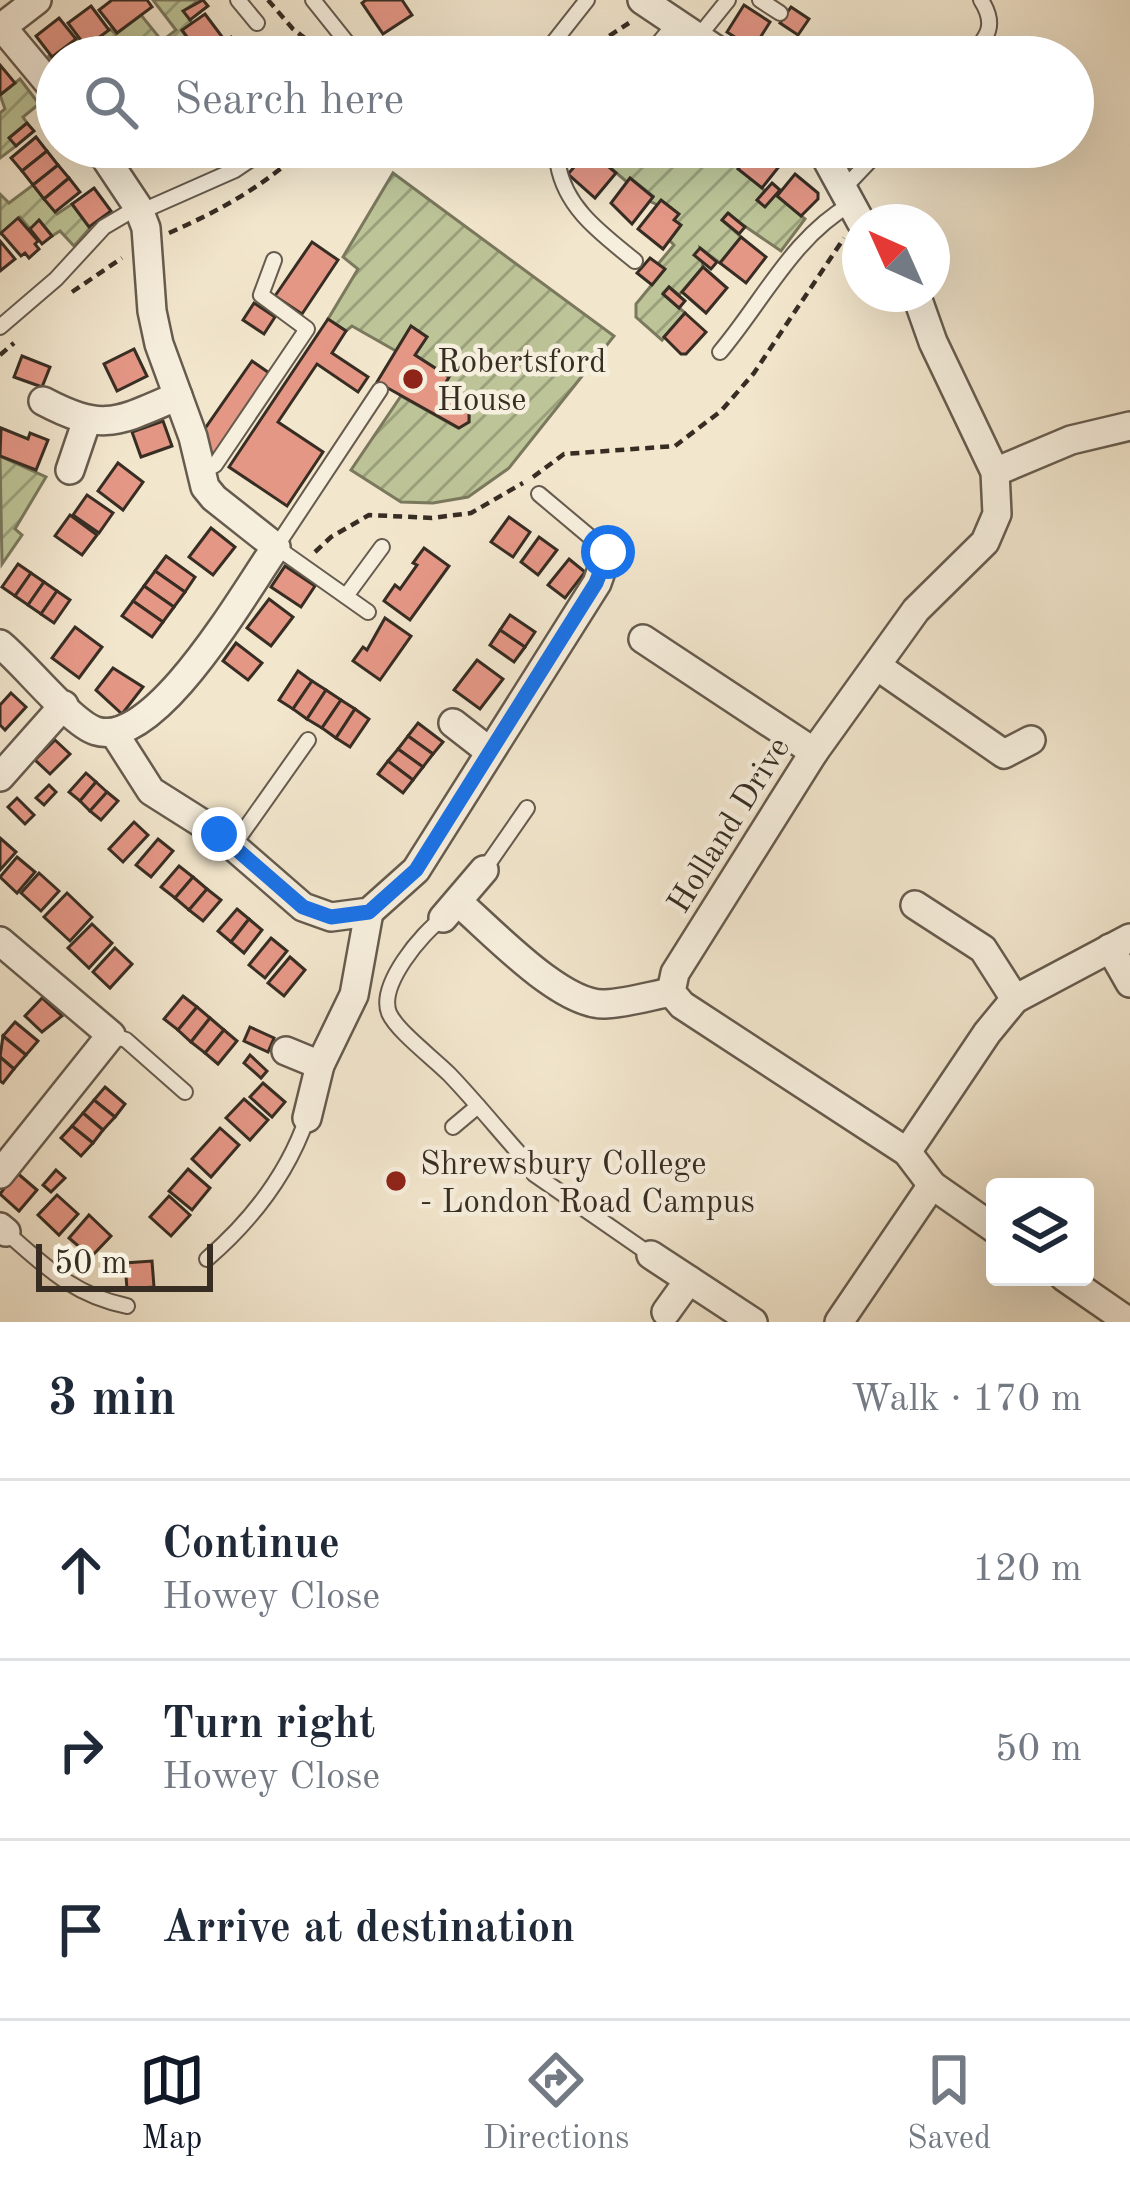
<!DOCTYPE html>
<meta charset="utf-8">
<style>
body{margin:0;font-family:"Old Standard TT",serif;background:#f6f6f7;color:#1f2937}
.controls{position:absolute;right:36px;bottom:36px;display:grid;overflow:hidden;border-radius:12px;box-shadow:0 12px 48px #0002}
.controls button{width:108px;height:108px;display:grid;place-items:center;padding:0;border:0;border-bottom:3px solid #e0e1e3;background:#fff;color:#1f2937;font:60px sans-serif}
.compass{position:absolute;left:842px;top:204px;width:108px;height:108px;border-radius:50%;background:#fff;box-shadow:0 12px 48px #0002;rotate:315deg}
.scale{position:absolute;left:36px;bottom:30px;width:177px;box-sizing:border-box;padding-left:12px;border:6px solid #372d23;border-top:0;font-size:33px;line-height:42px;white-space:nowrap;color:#372d23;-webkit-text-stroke:9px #f7efde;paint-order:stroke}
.stop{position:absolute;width:36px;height:36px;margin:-27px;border:9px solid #1a73e8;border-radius:50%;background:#fff}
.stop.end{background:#1a73e8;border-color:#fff;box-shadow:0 3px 12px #0008}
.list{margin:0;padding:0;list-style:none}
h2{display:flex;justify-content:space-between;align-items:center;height:156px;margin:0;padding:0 48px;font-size:51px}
h2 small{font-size:39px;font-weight:400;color:#747a83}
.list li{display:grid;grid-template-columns:78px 1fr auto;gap:36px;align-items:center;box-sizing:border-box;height:180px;padding:0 48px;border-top:3px solid #e0e1e3}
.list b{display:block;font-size:45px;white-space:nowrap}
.list p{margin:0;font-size:39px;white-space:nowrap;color:#747a83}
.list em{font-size:39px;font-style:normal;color:#747a83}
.icon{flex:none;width:66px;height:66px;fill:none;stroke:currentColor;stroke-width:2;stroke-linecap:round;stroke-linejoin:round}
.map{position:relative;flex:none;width:1130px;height:1322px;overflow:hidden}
.search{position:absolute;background:#fff;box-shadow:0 12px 48px #0002;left:36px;right:36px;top:36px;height:132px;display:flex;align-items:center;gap:30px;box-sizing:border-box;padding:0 42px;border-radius:66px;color:#747a83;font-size:45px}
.sheet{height:696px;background:#fff}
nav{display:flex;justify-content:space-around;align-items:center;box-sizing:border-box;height:168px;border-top:3px solid #e0e1e3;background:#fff;font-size:33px;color:#747a83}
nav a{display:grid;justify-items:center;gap:6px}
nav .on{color:#111827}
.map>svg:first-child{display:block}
</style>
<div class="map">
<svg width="1130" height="1322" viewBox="0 0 1130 1322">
<defs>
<pattern id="garden-furrows" width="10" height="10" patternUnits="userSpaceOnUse" patternTransform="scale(3)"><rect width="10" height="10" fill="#bdc497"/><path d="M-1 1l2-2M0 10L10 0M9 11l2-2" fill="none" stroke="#9aa07b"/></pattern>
</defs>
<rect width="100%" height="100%" fill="#f2e6cd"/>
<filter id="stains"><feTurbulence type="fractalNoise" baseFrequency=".00167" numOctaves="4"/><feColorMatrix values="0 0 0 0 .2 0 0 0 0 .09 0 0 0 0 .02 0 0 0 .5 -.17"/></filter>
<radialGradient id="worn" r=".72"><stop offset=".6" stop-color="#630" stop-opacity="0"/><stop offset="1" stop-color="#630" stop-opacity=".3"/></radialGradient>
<g fill="url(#garden-furrows)" stroke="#7a785d" stroke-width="3">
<polygon points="153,0 199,0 184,11 192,23 182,31 200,54 210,48 212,50 204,57 57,57 57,66 49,56 78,37 86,47 110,29 116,34 141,15 162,41 176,30"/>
<polygon points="20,79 39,104 23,117 27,123 10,137 16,146 0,158 0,113 5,109 0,95"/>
<polygon points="586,147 715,147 765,191 757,200 764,206 776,194 805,219 781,251 727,214 722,220 741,237 720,263 700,248 703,267 679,295 669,287 663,293 685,313 662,340 636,317 636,304 664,270 658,264 674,245 669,240 680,226 674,220 678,214 649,201 653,196 631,179 627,182"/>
<polygon points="393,173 614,336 509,468 468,497 433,503 401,502 351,470 401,396 458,428 469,422 469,410 441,391 449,377 415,355 427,337 412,327 396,351 352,326 346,331 328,319 358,269 343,257"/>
<polygon points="33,185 57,214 72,204 90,228 74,246 60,231 52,236 40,221 30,229 20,217 0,234 0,194 9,203"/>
<polygon points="0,456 46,477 15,529 22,535 2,564"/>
</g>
<g fill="#e59786" stroke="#372d23" stroke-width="3">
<polygon points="112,0 147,0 152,7 117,33 99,10"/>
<polygon points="203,0 208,6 190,20 183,11"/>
<polygon points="366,0 402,0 412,15 383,34 362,3"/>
<polygon points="744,5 770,22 753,49 727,32"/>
<polygon points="91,6 109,30 86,47 68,23"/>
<polygon points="791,7 809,19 798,35 780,23"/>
<polygon points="205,14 223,38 200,55 182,30"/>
<polygon points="59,18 76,39 52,57 36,36"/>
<polygon points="231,37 237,45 217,57 212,50"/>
<polygon points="826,38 834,45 822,57 814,57 810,54"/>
<polygon points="0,65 15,83 0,95"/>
<polygon points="27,123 34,131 16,146 9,138"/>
<polygon points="36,137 47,151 22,171 11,158"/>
<polygon points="715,147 744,147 733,161"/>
<polygon points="756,147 772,149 785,159 762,188 738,169"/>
<polygon points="589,150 616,173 595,198 568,174"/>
<polygon points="47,151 58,165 33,185 22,171"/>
<polygon points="58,165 69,178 44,199 33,185"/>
<polygon points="795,174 818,193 818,199 801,216 777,196"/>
<polygon points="69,178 80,192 55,212 44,199"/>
<polygon points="630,178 653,197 632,224 611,203"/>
<polygon points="772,183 780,190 765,207 757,200"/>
<polygon points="94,188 111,211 89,227 72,204"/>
<polygon points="661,200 679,214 674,220 681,225 663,249 638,229"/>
<polygon points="728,213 745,227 739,234 722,220"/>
<polygon points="18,218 38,241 35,244 39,249 29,258 25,253 21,256 1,233"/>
<polygon points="39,220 52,236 42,244 30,229"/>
<polygon points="741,237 766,257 746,283 720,263"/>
<polygon points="0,241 15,259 0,271"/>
<polygon points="312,242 338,260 302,314 275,296"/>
<polygon points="700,248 717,262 711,269 694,255"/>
<polygon points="650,258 665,269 652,285 637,273"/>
<polygon points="703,267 727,288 706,313 682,292"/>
<polygon points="669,287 685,301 679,308 663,294"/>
<polygon points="254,303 275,317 264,334 243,320"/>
<polygon points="685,313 706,332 686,354 681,354 664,337"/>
<polygon points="328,319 346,331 332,353 368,377 358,392 317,364 278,422 323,452 287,506 229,467"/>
<polygon points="411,326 427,337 415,355 449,377 441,391 469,410 469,422 459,428 377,382"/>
<polygon points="134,349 147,376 117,391 104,364"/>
<polygon points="22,356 50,367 42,387 14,377"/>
<polygon points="252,361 272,375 217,456 206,448 204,430"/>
<polygon points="163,421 172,446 141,457 132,432"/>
<polygon points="1,428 28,439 30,433 48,440 36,470 0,456"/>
<polygon points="118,463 143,482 123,510 98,491"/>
<polygon points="87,495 113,513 99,533 73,515"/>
<polygon points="70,515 97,535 82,555 55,536"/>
<polygon points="509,517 530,532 513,557 491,542"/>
<polygon points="211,528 235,547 213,575 189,557"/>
<polygon points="539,537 557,550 538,575 521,562"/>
<polygon points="424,548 449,566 410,620 384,601 395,585 400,589 417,565 413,563"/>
<polygon points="166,556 195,577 185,592 155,571"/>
<polygon points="569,559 585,572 565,598 548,585"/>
<polygon points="18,564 31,573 15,596 2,587"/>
<polygon points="285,566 315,586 301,607 271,587"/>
<polygon points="155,571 185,592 174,607 144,586"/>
<polygon points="31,573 44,582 28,605 15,596"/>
<polygon points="44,582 57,591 41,614 28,605"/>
<polygon points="144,586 174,607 163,622 133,601"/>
<polygon points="57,591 70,600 54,623 41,614"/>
<polygon points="269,599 293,617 271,646 247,628"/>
<polygon points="133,601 163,622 152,637 122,616"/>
<polygon points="510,615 535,632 525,647 500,630"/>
<polygon points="385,618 411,636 380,680 353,661 363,647 367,650"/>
<polygon points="75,627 102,647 79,678 52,658"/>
<polygon points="500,630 525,647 514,662 490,645"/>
<polygon points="236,643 262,663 248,680 223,661"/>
<polygon points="477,660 503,679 480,709 454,690"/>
<polygon points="113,668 143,687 122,714 96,690"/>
<polygon points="298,671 312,681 293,709 279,700"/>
<polygon points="312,681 326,690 307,719 293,709"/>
<polygon points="326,690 341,700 322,728 307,719"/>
<polygon points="11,693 26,707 5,730 0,725 0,705"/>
<polygon points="341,700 355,709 336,738 322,728"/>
<polygon points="355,709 369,719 350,747 336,738"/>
<polygon points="418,723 443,742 433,754 408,736"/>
<polygon points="408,736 433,754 423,767 398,749"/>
<polygon points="55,740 70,754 50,774 35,760"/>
<polygon points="398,749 423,767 413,780 388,761"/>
<polygon points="388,761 413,780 403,793 378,774"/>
<polygon points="86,773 96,782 80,801 69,792"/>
<polygon points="96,782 107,792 90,811 80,801"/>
<polygon points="49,785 56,792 44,805 36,798"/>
<polygon points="107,792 118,801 101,820 90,811"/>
<polygon points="17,798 34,815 25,824 8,807"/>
<polygon points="134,822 148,835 123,862 109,849"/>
<polygon points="0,838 16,852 0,870"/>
<polygon points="158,839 173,851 151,877 136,865"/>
<polygon points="17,857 35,872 17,893 0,877"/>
<polygon points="179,866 193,877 175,898 161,887"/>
<polygon points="39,873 59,891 41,911 21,893"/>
<polygon points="193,877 207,889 189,910 175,898"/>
<polygon points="207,889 221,900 203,921 189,910"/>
<polygon points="67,893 92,917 70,941 44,917"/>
<polygon points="237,909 249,919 231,942 218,931"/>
<polygon points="249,919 262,930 244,953 231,942"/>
<polygon points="92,924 112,943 89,968 68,948"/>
<polygon points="271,938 287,951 265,978 249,965"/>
<polygon points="115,948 132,964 110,988 93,972"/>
<polygon points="290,957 305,970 284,996 268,983"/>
<polygon points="183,996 197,1007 178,1030 164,1019"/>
<polygon points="42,998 62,1016 42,1032 25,1016"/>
<polygon points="197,1007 210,1018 191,1042 178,1030"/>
<polygon points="210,1018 224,1030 205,1053 191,1042"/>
<polygon points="15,1022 38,1041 26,1055 3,1036"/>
<polygon points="250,1027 274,1038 268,1052 244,1041"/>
<polygon points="224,1030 237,1041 218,1064 205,1053"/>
<polygon points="3,1036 26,1055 14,1069 0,1057"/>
<polygon points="250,1055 267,1071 261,1078 244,1063"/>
<polygon points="0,1057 14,1069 3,1083 0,1081"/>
<polygon points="263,1083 285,1102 272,1117 250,1097"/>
<polygon points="105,1087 125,1104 115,1117 94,1100"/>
<polygon points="244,1099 268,1120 250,1140 226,1118"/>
<polygon points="94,1100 115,1117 103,1130 83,1113"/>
<polygon points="83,1113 103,1130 93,1143 72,1126"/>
<polygon points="72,1126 93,1143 81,1156 61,1138"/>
<polygon points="220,1128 239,1145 211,1177 192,1159"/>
<polygon points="188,1169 210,1188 192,1210 169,1191"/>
<polygon points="56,1170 65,1178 51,1192 43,1185"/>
<polygon points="16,1172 37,1190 19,1211 0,1194"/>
<polygon points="57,1195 78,1214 59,1235 38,1215"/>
<polygon points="169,1196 190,1215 171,1236 150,1217"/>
<polygon points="89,1215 111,1236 91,1257 69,1238"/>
<polygon points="152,1261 154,1287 127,1289 125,1263"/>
</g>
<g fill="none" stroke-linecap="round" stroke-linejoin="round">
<g stroke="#665b4e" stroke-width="18">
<g id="service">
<polyline points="238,0 257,23"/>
<polyline points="313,0 349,45"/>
<polyline points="760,0 780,13"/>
<polyline points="699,36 728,0"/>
<polyline points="542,57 587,0"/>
<polyline points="647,57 677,21"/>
<path d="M969 57C988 37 997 25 981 0"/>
<path d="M571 147 558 165C566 209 602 234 635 261"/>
<polyline points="844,188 883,147"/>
<polyline points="140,212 235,170 269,147"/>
<polyline points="0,327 56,279 104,227 138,207"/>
<path d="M720 352C763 301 793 237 851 204"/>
<polyline points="199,473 215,465 307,329 261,295 274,260"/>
<polyline points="539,494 608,552"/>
<polyline points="346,596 382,547"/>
<polyline points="368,612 276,547 380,390"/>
<polyline points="233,846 308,740"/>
<polyline points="484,870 527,808"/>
<path d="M443 918C422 933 378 985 389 1013 397 1031 433 1058 449 1074 473 1099 495 1126 518 1152"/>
<polyline points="111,1035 126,1040 185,1092"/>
<polyline points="453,1127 478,1106"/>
<polyline points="534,1174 651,1255"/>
<path d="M6 1232C46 1267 73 1295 127 1306"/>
<path d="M207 1259C251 1221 288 1173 307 1118"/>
</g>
</g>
<g stroke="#665b4e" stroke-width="32">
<g id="minor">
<polyline points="37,0 2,27 57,93"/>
<polyline points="642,0 727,57"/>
<polyline points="820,147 861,222"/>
<polyline points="916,294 933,342 995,472 997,514 985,542 916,610 814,752 675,973 671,992 682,1005 907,1152 932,1185 995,1229"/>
<path d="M43 401C104 433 117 422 178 396"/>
<polyline points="70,470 87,420"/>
<polyline points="995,472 1071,440 1130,426"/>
<polyline points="643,639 814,752"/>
<path d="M0 644C25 664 71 723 96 731 156 750 246 589 276 547L214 498 205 487 193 437 159 344 152 311 146 228 138 207 98 147"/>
<polyline points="877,666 1004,754 1031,740"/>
<polyline points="453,723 489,751"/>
<polyline points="114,733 151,791 219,834 303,907 331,917 369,912 416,870 597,583 608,552"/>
<polyline points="0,777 64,705"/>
<path d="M459 903C492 931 561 1006 605 1004 627 1003 650 996 671 992"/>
<polyline points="915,905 983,949 1015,999"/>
<polyline points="443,918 484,870"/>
<polyline points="0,941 111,1035 0,1174"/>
<polyline points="1110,948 1130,983"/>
<polyline points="286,1051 320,1065"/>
<polyline points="307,1118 320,1065 354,995 369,912"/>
<polyline points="907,1152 987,1033 1015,999 1130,938"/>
<polyline points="0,1227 6,1232"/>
<polyline points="651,1255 753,1322"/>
<polyline points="1064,1277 1129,1322"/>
<polyline points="666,1312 689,1280"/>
<polyline points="839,1322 932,1185"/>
</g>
</g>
<g stroke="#372d23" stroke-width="4.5" stroke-dasharray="9 6" stroke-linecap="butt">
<polyline points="268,0 293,29 329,57"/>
<polyline points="589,57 597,44 629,23"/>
<polyline points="422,147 447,161 481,147"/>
<path d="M169 233C221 210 264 186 306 147"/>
<polyline points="72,292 122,258"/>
<polyline points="0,355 14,343"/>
<polyline points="533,477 564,454 675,446 721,411 754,373 844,238"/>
<polyline points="315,552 331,537 369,515 432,518 471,513 523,483"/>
</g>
<use href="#service" stroke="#f7efde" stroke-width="14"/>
<use href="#minor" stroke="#f7efde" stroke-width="27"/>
</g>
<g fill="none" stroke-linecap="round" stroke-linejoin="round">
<polyline stroke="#1a73e8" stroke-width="15" points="219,834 303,907 331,917 369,912 416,870 596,583 608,552"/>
</g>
<g fill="#8f2418" stroke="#f7efde" stroke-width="4.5">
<circle cx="413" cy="379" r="12"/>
<circle cx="396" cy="1181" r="12"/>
</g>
<g text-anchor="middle" stroke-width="9" stroke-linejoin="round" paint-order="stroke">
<g font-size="33" fill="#372d23" stroke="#f7efde" text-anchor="start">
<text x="437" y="372">Robertsford<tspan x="437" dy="38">House</tspan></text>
<text x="420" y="1174">Shrewsbury College<tspan x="420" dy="38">- London Road Campus</tspan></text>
</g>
<g font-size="33" fill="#372d23" stroke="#f7efde">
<text transform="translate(727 824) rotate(-58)" y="12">Holland Drive</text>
</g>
</g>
<rect width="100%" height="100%" filter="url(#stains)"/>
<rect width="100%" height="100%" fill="url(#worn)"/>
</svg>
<div class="controls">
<button><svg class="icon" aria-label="layers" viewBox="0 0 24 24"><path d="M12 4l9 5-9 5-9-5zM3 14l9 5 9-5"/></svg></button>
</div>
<svg class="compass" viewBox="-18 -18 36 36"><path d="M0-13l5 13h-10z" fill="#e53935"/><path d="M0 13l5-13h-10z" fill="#747a83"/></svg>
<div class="scale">50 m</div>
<div class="stop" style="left:608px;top:552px"></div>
<div class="stop end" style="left:219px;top:834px"></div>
<div class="search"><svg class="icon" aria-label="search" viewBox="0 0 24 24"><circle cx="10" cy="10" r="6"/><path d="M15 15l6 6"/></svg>Search here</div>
</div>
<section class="sheet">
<h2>3 min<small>Walk · 170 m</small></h2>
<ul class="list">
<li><svg class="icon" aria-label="ahead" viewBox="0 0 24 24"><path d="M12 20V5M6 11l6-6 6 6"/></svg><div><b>Continue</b><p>Howey Close</p></div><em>120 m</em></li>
<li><svg class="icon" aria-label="right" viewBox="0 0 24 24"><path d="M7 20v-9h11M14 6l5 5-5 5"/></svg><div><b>Turn right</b><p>Howey Close</p></div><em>50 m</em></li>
<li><svg class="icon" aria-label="arrive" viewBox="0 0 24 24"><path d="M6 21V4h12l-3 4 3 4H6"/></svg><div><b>Arrive at destination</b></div></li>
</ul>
</section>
<nav>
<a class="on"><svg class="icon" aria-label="map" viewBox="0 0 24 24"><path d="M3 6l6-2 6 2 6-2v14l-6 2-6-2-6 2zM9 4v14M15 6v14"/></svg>Map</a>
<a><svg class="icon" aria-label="directions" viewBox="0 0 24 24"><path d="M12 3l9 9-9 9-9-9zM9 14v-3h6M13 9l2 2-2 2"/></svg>Directions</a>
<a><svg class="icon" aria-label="saved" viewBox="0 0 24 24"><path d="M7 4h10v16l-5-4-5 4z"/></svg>Saved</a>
</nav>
